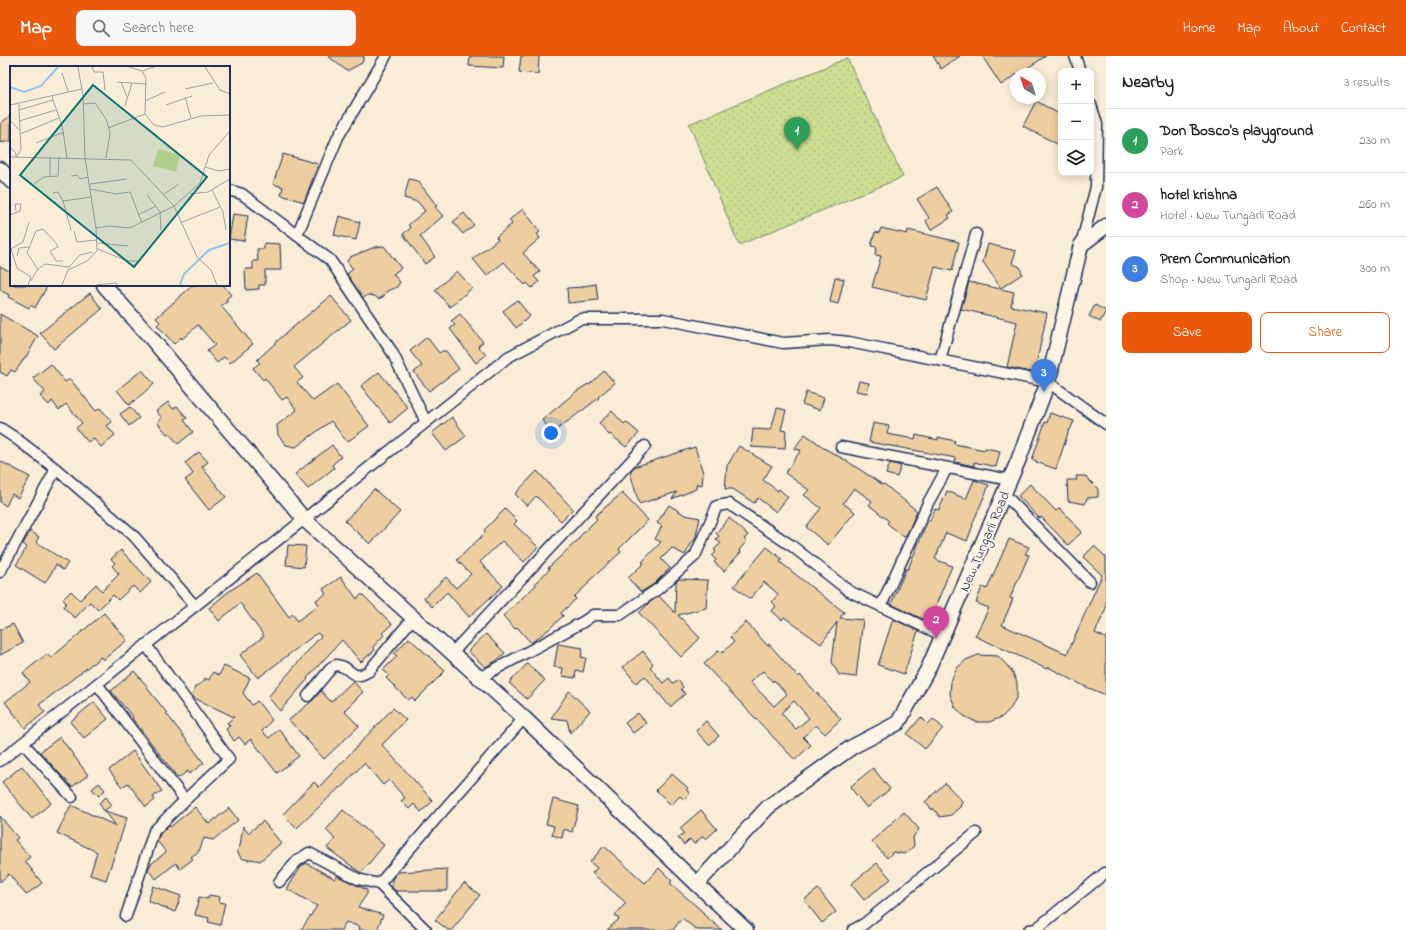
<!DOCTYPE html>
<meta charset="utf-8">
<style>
body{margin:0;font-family:"Indie Flower",sans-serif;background:#f6f6f6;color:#202124}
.controls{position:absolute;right:12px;top:12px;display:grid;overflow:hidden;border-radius:8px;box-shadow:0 2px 10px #0003}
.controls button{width:36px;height:36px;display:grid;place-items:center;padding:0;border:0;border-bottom:1px solid #e0e0e0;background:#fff;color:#202124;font:20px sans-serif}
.compass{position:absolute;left:1010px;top:12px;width:36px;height:36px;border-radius:50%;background:#fff;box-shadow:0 2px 10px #0003;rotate:321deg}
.you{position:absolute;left:551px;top:377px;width:14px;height:14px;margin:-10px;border:3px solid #fff;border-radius:50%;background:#1a73e8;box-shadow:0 0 0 6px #1a73e833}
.badge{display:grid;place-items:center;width:26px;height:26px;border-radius:50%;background:#ea580c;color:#fff;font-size:13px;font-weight:700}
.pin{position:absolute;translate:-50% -33px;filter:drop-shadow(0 1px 2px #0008)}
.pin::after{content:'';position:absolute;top:21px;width:14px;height:12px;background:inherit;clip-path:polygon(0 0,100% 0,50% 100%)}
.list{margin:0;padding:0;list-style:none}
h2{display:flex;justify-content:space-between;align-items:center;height:52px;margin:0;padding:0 16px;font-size:17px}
h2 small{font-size:13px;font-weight:400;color:#757577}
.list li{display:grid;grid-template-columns:26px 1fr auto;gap:12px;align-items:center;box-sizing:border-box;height:64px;padding:0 16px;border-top:1px solid #e0e0e0}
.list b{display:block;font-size:15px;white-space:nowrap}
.list p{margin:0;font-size:13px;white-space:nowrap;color:#757577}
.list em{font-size:13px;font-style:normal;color:#757577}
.actions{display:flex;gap:8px;padding:12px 16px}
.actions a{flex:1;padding:9px 0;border:1px solid #ea580c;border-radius:8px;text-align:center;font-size:14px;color:#ea580c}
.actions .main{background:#ea580c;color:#fff}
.icon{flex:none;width:22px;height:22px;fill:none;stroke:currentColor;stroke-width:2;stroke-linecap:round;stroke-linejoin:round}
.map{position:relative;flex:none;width:1106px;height:874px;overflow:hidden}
header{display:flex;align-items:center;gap:24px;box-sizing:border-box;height:56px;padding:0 20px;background:#ea580c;color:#fff}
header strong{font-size:19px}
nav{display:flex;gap:22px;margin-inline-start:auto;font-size:14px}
.search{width:280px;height:36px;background:#f6f6f6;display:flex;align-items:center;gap:10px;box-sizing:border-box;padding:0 14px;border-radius:8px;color:#757577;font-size:15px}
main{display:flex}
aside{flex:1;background:#fff}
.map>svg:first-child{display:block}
</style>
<header>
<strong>Map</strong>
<div class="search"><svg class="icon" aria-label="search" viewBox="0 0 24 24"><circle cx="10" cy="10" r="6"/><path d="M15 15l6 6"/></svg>Search here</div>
<nav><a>Home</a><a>Map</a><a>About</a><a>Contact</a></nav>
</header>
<main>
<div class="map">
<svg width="1106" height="874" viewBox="0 0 1106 874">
<defs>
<pattern id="park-dots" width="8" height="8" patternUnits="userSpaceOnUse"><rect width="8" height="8" fill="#cddd91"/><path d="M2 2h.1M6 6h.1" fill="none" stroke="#afbe7f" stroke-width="1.8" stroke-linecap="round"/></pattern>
</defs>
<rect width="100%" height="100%" fill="#f9edd7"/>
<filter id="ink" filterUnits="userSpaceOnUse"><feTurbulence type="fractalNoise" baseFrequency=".025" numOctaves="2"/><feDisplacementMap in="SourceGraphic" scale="8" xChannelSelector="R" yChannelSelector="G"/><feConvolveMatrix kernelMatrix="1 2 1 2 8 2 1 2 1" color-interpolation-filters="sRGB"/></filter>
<g filter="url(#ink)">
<polygon fill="url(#park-dots)" stroke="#748678" points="847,2 903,121 739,189 689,68"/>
<g fill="#edcea0" stroke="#1b2f5e" fill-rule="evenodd">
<polygon points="328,0 364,0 362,7 347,15"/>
<polygon points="470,0 504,0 503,12 469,10"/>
<polygon points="521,0 539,0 538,18 519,16"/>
<polygon points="933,0 960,0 941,13"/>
<polygon points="982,0 1046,0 1018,18 1016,18 1016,19 1001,29"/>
<polygon points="1036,45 1061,59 1061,81 1057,88 1023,70"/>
<polygon points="11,59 11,85 0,87 0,68"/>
<polygon points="283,98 318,108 304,146 281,139 283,131 273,128"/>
<polygon points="409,123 418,125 437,150 435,151 443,160 420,180 435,201 425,208 403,178 411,172 408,169 425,155 418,146 404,142"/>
<polygon points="937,131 953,156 948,159 950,162 931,174 926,165 929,162 917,143"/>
<polygon points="523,153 540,176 537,178 540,182 523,197 540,216 534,220 539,226 532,232 527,227 525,229 504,206 487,220 473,203 498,183 496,181 512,168 509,164"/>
<polygon points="464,157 474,169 463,178 453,166"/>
<polygon points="233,158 248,160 244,185 229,183"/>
<polygon points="339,160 360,166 356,184 334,179"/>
<polygon points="881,172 907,178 908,174 959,186 952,215 935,211 926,244 872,231 881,200 875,199 877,191 871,190 875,176 879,177"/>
<polygon points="264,187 280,188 281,214 265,214 265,229 259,229 259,233 246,234 245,213 253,213 253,205 258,205 257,193 264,193"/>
<polygon points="988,188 1016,195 1012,207 1020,211 1022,218 1001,232 983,206"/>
<polygon points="384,190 401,212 393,218 400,226 397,231 387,235 383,241 378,243 375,240 368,239 363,242 347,218 353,213 347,205 350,201 375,191"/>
<polygon points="0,210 11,216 11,229 48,229 35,252 31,249 29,252 8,241 9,239 0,234"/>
<polygon points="457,215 472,232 450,251 435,234"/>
<polygon points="835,221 844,223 838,248 830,246"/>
<polygon points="969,226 1014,236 1011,250 1047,257 1036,310 1038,310 1036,317 1007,311 1017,266 961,253"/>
<polygon points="596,228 598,244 568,247 567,232 583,231 583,230"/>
<polygon points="193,229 223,229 231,239 226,243 228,245 221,250 253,288 230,307 224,301 217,307 207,295 215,289 198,269 182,283 181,281 174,288 157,269 160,266 156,262"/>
<polygon points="90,237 102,253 54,293 40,277"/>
<polygon points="331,240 351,264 294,311 303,322 297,326 313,345 337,328 369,370 347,386 331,365 296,391 286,389 278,379 277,369 297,354 287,341 282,344 265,322 263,324 253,312 260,307 257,304 286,277"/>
<polygon points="517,244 530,260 516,272 503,255"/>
<polygon points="1095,249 1106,255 1100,266 1089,260"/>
<polygon points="0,258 38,280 26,301 26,300 15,316 11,314 7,320 0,316"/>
<polygon points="460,258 483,286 478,290 486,299 476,307 450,273 455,269 451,265"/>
<polygon points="427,281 439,297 442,295 446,295 459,313 429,335 414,316 422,310 410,295"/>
<polygon points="51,308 65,326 70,323 96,355 100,352 112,366 107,370 115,379 101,391 93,382 88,386 76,372 82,367 66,348 59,354 52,345 49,349 40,340 45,336 33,322"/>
<polygon points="142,314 154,328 129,349 117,334"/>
<polygon points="604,315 615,327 598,341 599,342 552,377 542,364 577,335 588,328 589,329"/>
<polygon points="379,316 408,352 390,367 361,330"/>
<polygon points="859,325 869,327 867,337 856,335"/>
<polygon points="806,336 824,342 820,354 802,348"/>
<polygon points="168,346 173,353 177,350 187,362 184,364 193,376 178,388 169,377 167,378 157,366 162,362 156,355"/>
<polygon points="130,351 139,362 129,370 120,358"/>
<polygon points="777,352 786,354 781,374 786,375 785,393 751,391 753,373 771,374"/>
<polygon points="612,355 624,368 626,366 639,377 626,391 610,378 609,379 599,367"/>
<polygon points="1050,357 1074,365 1070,374 1069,374 1056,413 1036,406 1037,405 1032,404 1045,366 1047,367"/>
<polygon points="452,361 466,380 446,395 432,377"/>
<polygon points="873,367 889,370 887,378 915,383 916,379 938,384 938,381 955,385 954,388 985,394 985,392 1000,395 996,411 974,406 974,410 955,406 956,402 869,386"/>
<polygon points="805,378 822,390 822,391 847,405 883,429 884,428 917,455 908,476 904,481 887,467 889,465 869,449 872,445 854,432 843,447 855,456 828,489 806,471 821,452 804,439 809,434 785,417 801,394 794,393"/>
<polygon points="332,389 341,401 332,409 334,412 308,433 295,418"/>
<polygon points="739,390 772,410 763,424 778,435 779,433 788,441 776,456 758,442 754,447 733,433 725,433 727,410"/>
<polygon points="695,391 703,417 702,429 696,428 696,433 672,443 677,436 639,448 630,416 634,411"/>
<polygon points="199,396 208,406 202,411 226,441 209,454 185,424 193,418 185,407"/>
<polygon points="0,405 30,421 18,442 12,438 6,450 0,446"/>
<polygon points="890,407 901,410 897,421 886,418"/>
<polygon points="537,415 573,453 561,465 536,440 527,450 515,438"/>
<polygon points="1076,420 1085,420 1098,433 1098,441 1087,442 1085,448 1068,445 1067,424 1077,424"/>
<polygon points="974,424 989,429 972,469 973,469 967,485 946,477 935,503 952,510 929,566 891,548 906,513 908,513 928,464 930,465 935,453 939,454 947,435 966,443"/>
<polygon points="1030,428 1056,455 1060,452 1082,476 1068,489 1041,461 1039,462 1018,440"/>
<polygon points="374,433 400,456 370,488 345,465"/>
<polygon points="622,437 648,464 619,493 621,496 588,526 589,527 574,541 576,543 561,557 563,560 549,573 531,587 517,571 515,573 503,560 536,529 535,527 550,513 548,512 580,482 579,481 597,463 595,460"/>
<polygon points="669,449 685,459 700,462 695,484 692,486 685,499 672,492 661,503 670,512 654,528 641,536 628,522 644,507 642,506 661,486 655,483 662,470 657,467"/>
<polygon points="505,453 517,465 514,468 538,491 524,506 502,485 480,506 503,530 469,561 447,536 432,551 424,542 446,521 456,532 471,518 457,504 486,476 484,474"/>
<polygon points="729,462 748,479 744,483 747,485 739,494 741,496 724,515 714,506 716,504 712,500 716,496 714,494 721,487 716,483 719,480 716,477"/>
<polygon points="30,475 39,481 36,486 68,507 63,514 56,509 45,527 16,509 27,491 23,488"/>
<polygon points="1009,483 1029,491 1025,498 1029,499 1010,542 1013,543 1002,569 1067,598 1102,519 1083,501 1094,490 1106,501 1106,552 1095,577 1106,582 1106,639 1084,630 1048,611 1047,613 975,580 989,552 976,547 982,531 987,533"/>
<polygon points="288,489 306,490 304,511 286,509"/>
<polygon points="767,491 782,503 780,506 814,533 844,556 840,562 863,564 856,621 839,619 832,606 837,566 821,588 784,561 782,564 772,555 776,550 772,546 778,538 764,526 750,543 734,530"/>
<polygon points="121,494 151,526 140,537 133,530 118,544 113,539 98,554 90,546 75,562 63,551 66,547 63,543 71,535 80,544 96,528 102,535 119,518 112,510 115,507 111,503"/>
<polygon points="257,517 289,561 293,558 297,565 319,549 316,544 326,538 323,533 341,521 357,543 362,538 392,568 382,577 384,579 373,591 375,594 361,606 342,584 307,622 308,623 280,655 268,641 321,580 317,577 258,622 240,599 264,580 240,547 219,565 209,552 228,536"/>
<polygon points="679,523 708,524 706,552 678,559 700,582 681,601 639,557 649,547 659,540 675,557 676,526"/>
<polygon points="104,557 127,584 103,604 101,601 39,649 45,656 25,672 5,646 30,626 23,617 47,598 51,602"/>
<polygon points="893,563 918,575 904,618 878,609"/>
<path d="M746 566 768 590 769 588 798 621 800 619 841 663 825 678 816 669 803 681 811 689 795 704 704 608 719 594 722 597 734 586 730 581ZM763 615 773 626 774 624 787 638 774 650 750 626ZM794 645 809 662 796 673 781 657Z"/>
<polygon points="13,568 23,587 0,599 0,574"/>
<polygon points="486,578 505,597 496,605 485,611 468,595"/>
<polygon points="409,582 445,615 415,645 412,641 408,644 386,622 389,619 383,614 397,600 394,598"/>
<polygon points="558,588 583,592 581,601 586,602 583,616 576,614 575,622 562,620 563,612 554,611"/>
<polygon points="643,595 653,608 650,611 663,627 669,622 673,627 678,624 683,631 681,633 685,638 670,651 645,620 636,627 623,611"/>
<polygon points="978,599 998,600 1012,615 1017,627 1017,640 1011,652 1002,661 989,666 976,666 964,660 955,651 950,638 951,625 956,613 966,604"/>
<polygon points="527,608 545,624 527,643 509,627"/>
<polygon points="224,610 250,622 243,637 252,649 257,645 272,664 262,675 269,682 279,673 299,700 277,717 251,683 245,688 239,681 234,685 226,673 230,670 227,667 234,661 192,641 195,631 204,625 205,622 209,624 213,616 219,619"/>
<polygon points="134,615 148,631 147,632 167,657 166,657 204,707 189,718 188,715 178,722 132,662 133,661 111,635"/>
<polygon points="353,625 363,636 344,655 359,670 324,703 289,664 313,644 321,635 331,646"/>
<polygon points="569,635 590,655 570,677 567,664 551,662"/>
<polygon points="94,646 108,663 84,682 70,666"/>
<polygon points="393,652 406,664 382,689 433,745 421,756 414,748 409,753 401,745 405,742 389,724 383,729 364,707 341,732 340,731 297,772 283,758 314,726 319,731"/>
<polygon points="638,657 646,667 633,677 625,667"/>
<polygon points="921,661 928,668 933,663 943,672 925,693 907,678"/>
<polygon points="706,665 719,680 709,689 696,675"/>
<polygon points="60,681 88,719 72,731 40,696"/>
<polygon points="133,695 162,735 153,741 155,744 146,751 128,727 122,731 109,714"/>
<polygon points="22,710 51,747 32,763 2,726"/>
<polygon points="873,712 890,733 867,752 850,731"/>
<polygon points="672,718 688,732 686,734 690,737 684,744 680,740 671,749 656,734"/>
<polygon points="99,727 105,734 99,740 92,733"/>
<polygon points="945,727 963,746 960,749 961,750 951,759 940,761 933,752 932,754 925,746"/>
<polygon points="106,741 112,749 104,755 99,747"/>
<polygon points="553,743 579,750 572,776 564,773 562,782 552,779 554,770 546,768"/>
<polygon points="71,749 116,770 105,755 127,762 106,824 90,819 97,796 57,777"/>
<polygon points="195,751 209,768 229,752 238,764 213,784 204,782 199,795 191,801 193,803 180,813 176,807 156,823 148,814 150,809 166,796 157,785 160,778 169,769 170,771"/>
<polygon points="343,754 384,789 361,817 327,792 335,783 326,774"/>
<polygon points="701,754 717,773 706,783 703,780 694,788 690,783 684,789 678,782 684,777 680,772"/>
<polygon points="904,756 919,773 913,781 914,790 905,798 893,796 887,802 872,785"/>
<polygon points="0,760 18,782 15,784 30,801 25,805 42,827 26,839 9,818 0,826"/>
<polygon points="263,765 281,787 260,805 251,803 248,804 241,802 237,795 240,790 243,770 248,777"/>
<polygon points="604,790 645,827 659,812 672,825 670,827 704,857 703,858 722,874 697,874 682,862 673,874 607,874 619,863 615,859 626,847 592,817 597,812 590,806"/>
<polygon points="306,807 335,823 337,820 367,834 367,838 358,851 383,859 377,874 359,874 360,871 346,866 341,874 301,874 317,850 287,833 301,811"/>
<polygon points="877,807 891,823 864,844 851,828"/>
<polygon points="447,813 447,835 396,835 392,832 392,823 398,816"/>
<polygon points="464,827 480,839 452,874 448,874 435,864"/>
<polygon points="153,830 181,840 175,856 148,845"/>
<polygon points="818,833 836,856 822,867 804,844"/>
<polygon points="209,839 220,841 219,846 225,847 220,869 208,866 209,862 195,859 199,841 208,843"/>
</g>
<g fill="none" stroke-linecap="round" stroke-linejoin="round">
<g stroke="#1b2f5e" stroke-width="13">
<g id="street">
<polyline points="1075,0 1080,15"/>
<polyline points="229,134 242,138 330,204 392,296 426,366"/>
<polyline points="297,179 338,81 386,0"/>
<polyline points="1081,189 1096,131 1097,68 1091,49"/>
<polyline points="940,304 976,178"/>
<polyline points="0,372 14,381 56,413 133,479 195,550"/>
<polyline points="841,391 1010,424"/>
<polyline points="1004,438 1090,526"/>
<polyline points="0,516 56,413"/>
<polyline points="881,550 928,447 947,412"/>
<polyline points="452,597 645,390"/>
<polyline points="479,622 583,566 593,559 620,559 658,533 695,500 717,450 729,448 792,490 849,535 943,580"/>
<polyline points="97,628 185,744"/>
<path d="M308 640 332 611 336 609C353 610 350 627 369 615L413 562"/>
<polyline points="23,687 72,741"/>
<polyline points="0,705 508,301 580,263 663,263 783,287 829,284 849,286 1048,326 1106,368"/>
<polyline points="279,826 297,805 309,797 358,823 379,828"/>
<polyline points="126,860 154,775 185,744 229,703 146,589"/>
<polyline points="426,874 379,828 524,662"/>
<polyline points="853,874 864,868 976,777"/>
<polyline points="1029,874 1036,873 1105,817"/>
</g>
</g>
<g stroke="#1b2f5e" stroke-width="17">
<g id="secondary">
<polyline points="0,113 11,125"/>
<polyline points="104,229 151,282 304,463 524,662 697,828"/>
<polyline points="746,874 697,828 768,751 852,691 898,667 928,613 1018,405 1048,326 1081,189 1106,170"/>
</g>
</g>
<use href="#street" stroke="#fcf5e5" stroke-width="10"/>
<use href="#secondary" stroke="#fcf5e5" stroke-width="14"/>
</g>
</g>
<g text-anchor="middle" stroke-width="4" stroke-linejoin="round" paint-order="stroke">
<g font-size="14" fill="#1b2f5e" stroke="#fcf5e5">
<text transform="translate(984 485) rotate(-67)" y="5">New Tungarli Road</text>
</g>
</g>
<g transform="translate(10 10)">
<rect width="220" height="220" fill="#f9edd7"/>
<path d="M148 83 170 89 166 106 143 100Z" fill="#cddd91"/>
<path fill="none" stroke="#95c4f0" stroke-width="2" d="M0 21 14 26 31 20 48 1M170 219 174 208 199 184 220 177"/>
<path fill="none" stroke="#a0a1a7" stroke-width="1" d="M68 1 73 30 75 92 86 162M82 1 84 6H93L95 24M119 1 132 5 144 1M195 1 210 24 220 28M132 5 136 12 135 48 144 59 153 61 191 50 220 49M52 7 58 25M107 16 136 18M111 16 117 31M175 23 203 17M175 31 181 52M43 34 52 59 57 92M135 35 155 26M9 38V44L43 34 42 29M74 38 85 37 96 53 100 67 96 92M0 39 72 23M156 39 182 30M115 40 122 17M0 54 10 65M9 55 46 44M98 62 135 48M10 68 49 52M26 77 54 66M0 81 6 87V91M0 91 121 94 164 140 187 191 201 204 207 219M7 91 11 83 9 44M195 101 209 105 220 103M40 110V91M61 110 67 109 70 113 78 111M24 118 34 111 48 110 49 91M80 118 117 113M80 123 106 128 120 126 132 157M202 124 213 146 216 164M43 127 48 126 53 135M154 128 169 118M180 128 198 126 220 113M137 129 151 147M150 147 151 164M0 149 10 145 11 138H5L6 145M128 149 146 140M170 157 210 141M61 164 53 135 81 131M64 165 67 176 87 174M88 177 118 180M88 183 117 195H128M7 190 9 182 19 181M28 203 17 187 26 165 33 163 46 177 48 181 40 185 46 195H53M21 215 27 204 35 198 59 201 70 189 82 186M18 219 21 211 7 202 1 183 13 176 19 156M52 219 58 204 77 195 87 185 86 162 99 160 120 162 164 140 190 117 199 89 220 65M86 219 106 217 107 219"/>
<path fill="#0f766e" fill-opacity="0.15" stroke="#0f766e" stroke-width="2" d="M83 19 197 111 124 201 10 109Z"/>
<rect width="220" height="220" fill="none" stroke="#1b2f5e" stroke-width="2"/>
</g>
</svg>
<div class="controls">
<button>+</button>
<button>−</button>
<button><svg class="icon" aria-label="layers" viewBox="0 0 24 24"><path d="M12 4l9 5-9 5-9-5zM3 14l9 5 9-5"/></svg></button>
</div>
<svg class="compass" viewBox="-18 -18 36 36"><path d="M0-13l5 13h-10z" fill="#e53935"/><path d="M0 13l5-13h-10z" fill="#757577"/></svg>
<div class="you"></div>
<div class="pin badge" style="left:797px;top:94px;background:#2e9e5b">1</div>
<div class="pin badge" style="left:936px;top:583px;background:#d1479c">2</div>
<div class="pin badge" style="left:1044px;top:336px;background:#3f7fe0">3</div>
</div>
<aside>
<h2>Nearby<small>3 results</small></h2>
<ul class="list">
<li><span class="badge" style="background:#2e9e5b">1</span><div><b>Don Bosco's playground</b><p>Park</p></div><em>230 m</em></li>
<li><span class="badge" style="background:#d1479c">2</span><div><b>hotel krishna</b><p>Hotel · New Tungarli Road</p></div><em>260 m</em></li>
<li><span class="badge" style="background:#3f7fe0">3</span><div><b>Prem Communication</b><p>Shop · New Tungarli Road</p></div><em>300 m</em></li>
</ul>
<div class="actions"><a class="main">Save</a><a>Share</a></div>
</aside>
</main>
